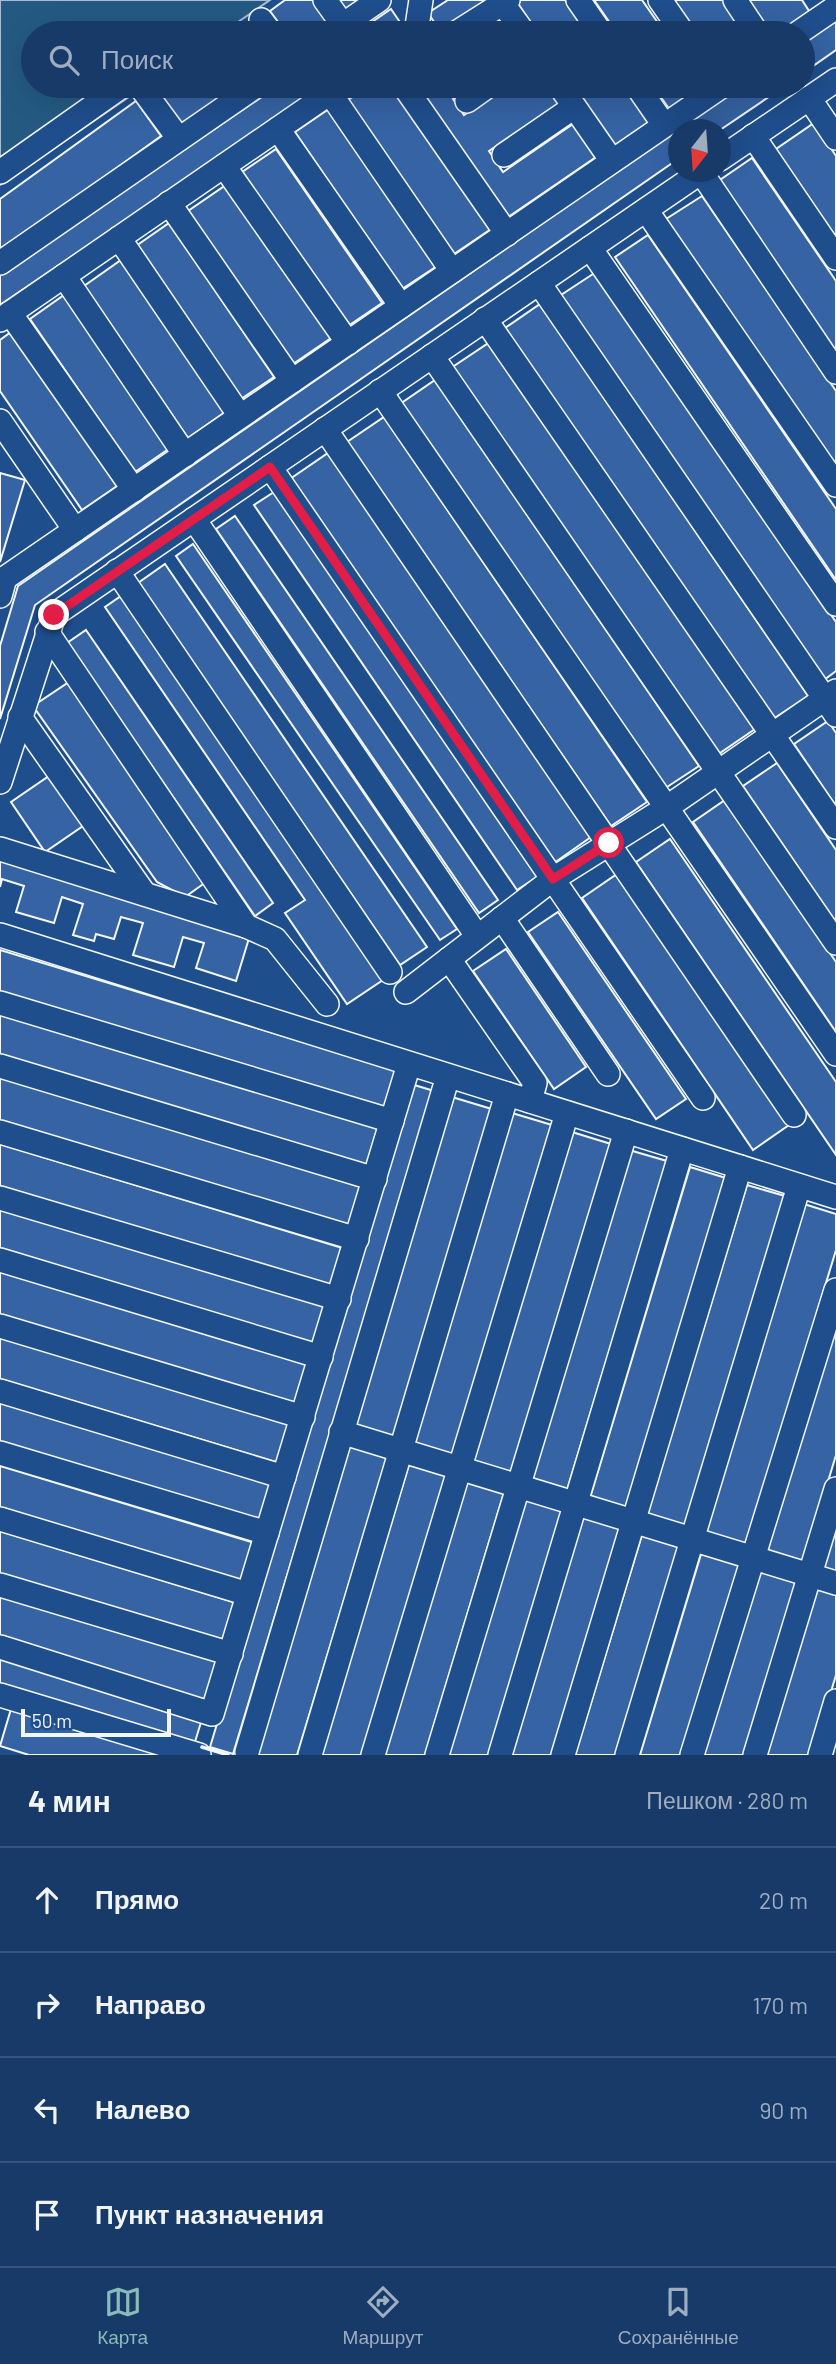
<!DOCTYPE html>
<html lang="ru">
<meta charset="utf-8">
<style>
body{margin:0;font-family:Barlow,sans-serif;background:#20416f;color:#f1f3f6}
.compass{position:absolute;left:668px;top:119px;width:63px;height:63px;border-radius:50%;background:#173a69;box-shadow:0 7px 28px #0002;rotate:197deg}
.scale{position:absolute;left:21px;bottom:18px;width:150px;box-sizing:border-box;padding-left:7px;border:4px solid #f2f6ff;border-top:0;font-size:19px;line-height:24px;white-space:nowrap;color:#f2f6ff;-webkit-text-stroke:5px #1f4e8c;paint-order:stroke}
.stop{position:absolute;width:21px;height:21px;margin:-16px;border:5px solid #e11d48;border-radius:50%;background:#fff}
.stop.end{background:#e11d48;border-color:#fff;box-shadow:0 2px 7px #0008}
.list{margin:0;padding:0;list-style:none}
h2{display:flex;justify-content:space-between;align-items:center;height:91px;margin:0;padding:0 28px;font-size:30px}
h2 small{font-size:23px;font-weight:400;color:#9eadc0}
.list li{display:grid;grid-template-columns:46px 1fr auto;gap:21px;align-items:center;box-sizing:border-box;height:105px;padding:0 28px;border-top:2px solid #36547d}
.list b{display:block;font-size:26px;white-space:nowrap}
.list em{font-size:23px;font-style:normal;color:#9eadc0}
.icon{flex:none;width:38px;height:38px;fill:none;stroke:currentColor;stroke-width:2;stroke-linecap:round;stroke-linejoin:round}
.map{position:relative;flex:none;width:836px;height:1755px;overflow:hidden}
.search{position:absolute;background:#173a69;box-shadow:0 7px 28px #0002;left:21px;right:21px;top:21px;height:77px;display:flex;align-items:center;gap:18px;box-sizing:border-box;padding:0 24px;border-radius:38px;color:#9eadc0;font-size:26px}
.sheet{height:511px;background:#173a69}
nav{display:flex;justify-content:space-around;align-items:center;box-sizing:border-box;height:98px;border-top:2px solid #36547d;background:#173a69;font-size:19px;color:#9eadc0}
nav a{display:grid;justify-items:center;gap:4px}
nav .on{color:#8bbbb9}
.map>svg:first-child{display:block}
</style>
<div class="map">
<svg width="836" height="1755" viewBox="0 0 836 1755">
<rect width="100%" height="100%" fill="#1f4e8c"/>
<polygon fill="#245a82" stroke="#a8bbd7" stroke-width="2" points="0,0 270,0 222,33 33,33 33,86 145,86 0,185"/>
<g fill="#3563a3" stroke="#f2f6ff" stroke-width="2">
<polygon points="285,0 315,0 331,22 315,33 286,33 270,11"/>
<polygon points="335,0 362,0 344,13"/>
<polygon points="448,0 488,0 441,32 428,13"/>
<polygon points="521,0 565,0 588,33 538,33 517,2"/>
<polygon points="594,0 642,0 665,33 617,33"/>
<polygon points="673,0 724,0 747,33 696,33"/>
<polygon points="748,0 802,0 811,14 782,33 771,33"/>
<polygon points="391,9 406,31 356,33"/>
<polygon points="497,17 508,33 473,33"/>
<polygon points="836,20 836,50 803,73 803,43"/>
<polygon points="249,23 256,33 235,33"/>
<polygon points="159,86 212,86 220,97 181,125 155,89"/>
<polygon points="278,86 324,86 0,305 0,274"/>
<polygon points="369,86 392,86 491,229 454,254 348,100"/>
<polygon points="417,86 473,86 453,99 464,115 507,86 546,86 559,103 489,151 503,172 573,124 596,157 507,218"/>
<polygon points="574,86 624,86 651,125 617,149"/>
<polygon points="653,86 701,86 703,88 670,110"/>
<polygon points="741,86 785,86 720,130 678,130 678,159 35,605 0,719 0,646 18,586"/>
<polygon points="136,101 161,136 0,252 0,199"/>
<polygon points="329,109 437,266 402,289 295,132"/>
<polygon points="814,123 836,156 836,237 776,149"/>
<polygon points="276,149 382,303 348,326 242,172"/>
<polygon points="752,158 836,281 836,355 717,182"/>
<polygon points="226,185 331,338 293,364 188,211"/>
<polygon points="702,196 836,391 836,466 666,219"/>
<polygon points="169,223 274,377 241,399 136,246"/>
<polygon points="648,235 836,509 836,580 615,257"/>
<polygon points="121,260 225,412 188,438 84,286"/>
<polygon points="596,272 836,622 836,671 824,680 561,295"/>
<polygon points="64,295 170,448 135,472 30,319"/>
<polygon points="540,304 808,696 773,719 505,328"/>
<polygon points="11,332 117,486 82,510 0,391 0,340"/>
<polygon points="490,342 755,729 717,755 451,368"/>
<polygon points="435,380 699,766 664,789 400,404"/>
<polygon points="384,417 647,802 611,826 347,442"/>
<polygon points="328,453 591,837 554,863 290,479"/>
<polygon points="0,473 25,480 0,562"/>
<polygon points="274,492 537,877 517,890 254,505"/>
<polygon points="235,516 498,900 479,913 216,529"/>
<polygon points="193,544 457,929 440,940 176,556"/>
<polygon points="165,564 427,947 400,965 138,583"/>
<polygon points="121,596 383,980 347,1004 285,913 305,900 105,607"/>
<polygon points="86,630 273,903 255,916 67,643"/>
<polygon points="69,682 206,882 185,897 157,882 33,706"/>
<polygon points="828,721 836,733 836,806 794,744"/>
<polygon points="777,763 836,850 836,923 743,786"/>
<polygon points="49,776 83,826 45,852 11,802"/>
<polygon points="725,800 836,962 836,1032 693,822"/>
<polygon points="670,839 836,1082 836,1155 636,862"/>
<polygon points="0,859 250,935 236,981 196,968 204,943 183,937 174,967 133,955 143,923 121,917 114,939 96,934 94,941 73,935 83,904 62,897 54,923 16,912 24,886 2,879 0,887"/>
<polygon points="617,874 789,1125 753,1150 582,898"/>
<polygon points="558,912 686,1099 656,1119 528,932"/>
<polygon points="506,949 586,1067 554,1089 473,971"/>
<polygon points="0,950 401,1072 389,1110 0,993"/>
<polygon points="0,1011 384,1127 372,1168 0,1055"/>
<polygon points="0,1077 366,1188 354,1228 0,1121"/>
<polygon points="411,1084 434,1091 233,1754 210,1747"/>
<polygon points="452,1097 495,1110 396,1437 353,1424"/>
<polygon points="512,1113 552,1125 452,1457 411,1445"/>
<polygon points="572,1132 611,1144 512,1474 472,1462"/>
<polygon points="0,1144 349,1250 337,1288 0,1186"/>
<polygon points="629,1150 667,1161 567,1490 530,1478"/>
<polygon points="690,1167 729,1179 628,1510 590,1498"/>
<polygon points="747,1185 785,1196 685,1526 647,1514"/>
<polygon points="804,1204 836,1214 836,1250 746,1546 704,1533"/>
<polygon points="0,1208 330,1308 319,1345 0,1248"/>
<polygon points="0,1270 312,1365 300,1407 0,1316"/>
<polygon points="836,1314 836,1455 803,1564 764,1552"/>
<polygon points="0,1336 294,1425 282,1464 0,1379"/>
<polygon points="0,1402 275,1486 264,1523 0,1443"/>
<polygon points="349,1444 388,1455 297,1755 255,1755"/>
<polygon points="410,1461 449,1473 364,1755 321,1755"/>
<polygon points="0,1466 258,1544 246,1583 0,1508"/>
<polygon points="467,1478 505,1489 425,1755 383,1755"/>
<polygon points="526,1498 564,1510 490,1755 448,1755"/>
<polygon points="582,1514 620,1526 551,1755 509,1755"/>
<polygon points="836,1525 836,1572 823,1568"/>
<polygon points="0,1531 240,1604 228,1645 0,1576"/>
<polygon points="642,1535 680,1546 617,1755 575,1755"/>
<polygon points="702,1551 740,1562 681,1755 640,1755"/>
<polygon points="758,1570 798,1582 745,1755 702,1755"/>
<polygon points="817,1588 836,1594 836,1675 812,1755 767,1755"/>
<polygon points="0,1594 223,1662 211,1703 0,1639"/>
<polygon points="0,1658 202,1719 194,1745 0,1686"/>
<polygon points="11,1709 163,1755 29,1755 0,1746"/>
</g>
<g fill="none" stroke-linecap="round" stroke-linejoin="round">
<g stroke="#f2f6ff" stroke-width="26">
<g id="minor">
<polyline points="325,0 343,25"/>
<polyline points="578,0 601,33"/>
<polyline points="660,0 683,33"/>
<polyline points="735,0 757,33"/>
<polyline points="503,4 524,33"/>
<polyline points="261,20 271,33"/>
<polyline points="331,33 379,0"/>
<polyline points="416,33 421,0"/>
<polyline points="456,33 508,0"/>
<polyline points="798,33 836,7"/>
<polyline points="140,86 179,139"/>
<polyline points="404,86 507,234"/>
<polyline points="560,86 612,161"/>
<polyline points="637,86 664,125"/>
<polyline points="330,93 452,271"/>
<polyline points="809,98 836,138"/>
<polyline points="467,101 488,86"/>
<polyline points="278,129 401,306"/>
<polyline points="753,136 836,258"/>
<polyline points="504,155 574,107"/>
<polyline points="720,159 836,80"/>
<polyline points="224,166 348,343"/>
<polyline points="0,172 122,86"/>
<polyline points="701,172 836,372"/>
<polyline points="169,203 292,381"/>
<polyline points="646,210 836,485"/>
<polyline points="119,238 240,416"/>
<polyline points="590,248 836,604"/>
<polyline points="0,263 256,86"/>
<polyline points="64,276 185,455"/>
<polyline points="539,283 836,715"/>
<polyline points="10,313 134,490"/>
<polyline points="485,319 836,827"/>
<polyline points="0,320 340,86"/>
<polyline points="432,356 836,943"/>
<polyline points="380,391 836,1054"/>
<polyline points="0,421 75,530"/>
<polyline points="325,429 794,1115"/>
<polyline points="270,467 703,1098"/>
<polyline points="194,519 477,936"/>
<polyline points="117,571 390,972"/>
<polyline points="0,596 5,578 722,86"/>
<polyline points="20,717 144,893"/>
<polyline points="0,782 54,615 701,172"/>
<polyline points="0,849 246,926 47,632"/>
<polyline points="502,918 608,1074"/>
<polyline points="246,926 275,939 327,1004"/>
<polyline points="0,935 836,1197"/>
<polyline points="449,959 535,1083 530,1101"/>
<polyline points="406,992 553,879 666,808 836,691"/>
<polyline points="0,1003 392,1121"/>
<polyline points="0,1066 375,1179"/>
<polyline points="0,1132 357,1239"/>
<polyline points="0,1198 339,1299"/>
<polyline points="0,1260 321,1357"/>
<polyline points="0,1326 303,1417"/>
<polyline points="0,1391 284,1477"/>
<polyline points="341,1432 836,1583"/>
<polyline points="0,1453 267,1533"/>
<polyline points="0,1519 248,1594"/>
<polyline points="0,1585 231,1654"/>
<polyline points="0,1647 212,1714 409,1064"/>
<polyline points="0,1695 199,1755"/>
<polyline points="247,1752 448,1076"/>
<polyline points="310,1755 507,1094"/>
<polyline points="373,1755 567,1113"/>
<polyline points="437,1755 626,1131"/>
<polyline points="500,1755 682,1149"/>
<polyline points="563,1755 740,1167"/>
<polyline points="627,1755 799,1186"/>
<polyline points="692,1755 836,1290"/>
<polyline points="755,1755 836,1489"/>
<polyline points="820,1755 836,1701"/>
</g>
</g>
<use href="#minor" stroke="#1f4e8c" stroke-width="23"/>
<polyline stroke="#f2f6ff" stroke-width="3.5" points="202,1747 228,1755"/>
</g>
<g fill="none" stroke-linecap="round" stroke-linejoin="round">
<polyline stroke="#e11d48" stroke-width="9" points="54,615 270,467 553,879 609,843"/>
</g>
</svg>
<svg class="compass" viewBox="-18 -18 36 36"><path d="M0-13l5 13h-10z" fill="#e53935"/><path d="M0 13l5-13h-10z" fill="#9eadc0"/></svg>
<div class="scale">50 m</div>
<div class="stop" style="left:609px;top:843px"></div>
<div class="stop end" style="left:54px;top:615px"></div>
<div class="search"><svg class="icon" aria-label="search" viewBox="0 0 24 24"><circle cx="10" cy="10" r="6"/><path d="M15 15l6 6"/></svg>Поиск</div>
</div>
<section class="sheet">
<h2>4 мин<small>Пешком · 280 m</small></h2>
<ul class="list">
<li><svg class="icon" aria-label="ahead" viewBox="0 0 24 24"><path d="M12 20V5M6 11l6-6 6 6"/></svg><div><b>Прямо</b></div><em>20 m</em></li>
<li><svg class="icon" aria-label="right" viewBox="0 0 24 24"><path d="M7 20v-9h11M14 6l5 5-5 5"/></svg><div><b>Направо</b></div><em>170 m</em></li>
<li><svg class="icon" aria-label="left" viewBox="0 0 24 24"><path d="M17 20v-9H6M10 6l-5 5 5 5"/></svg><div><b>Налево</b></div><em>90 m</em></li>
<li><svg class="icon" aria-label="arrive" viewBox="0 0 24 24"><path d="M6 21V4h12l-3 4 3 4H6"/></svg><div><b>Пункт назначения</b></div></li>
</ul>
</section>
<nav>
<a class="on"><svg class="icon" aria-label="map" viewBox="0 0 24 24"><path d="M3 6l6-2 6 2 6-2v14l-6 2-6-2-6 2zM9 4v14M15 6v14"/></svg>Карта</a>
<a><svg class="icon" aria-label="directions" viewBox="0 0 24 24"><path d="M12 3l9 9-9 9-9-9zM9 14v-3h6M13 9l2 2-2 2"/></svg>Маршрут</a>
<a><svg class="icon" aria-label="saved" viewBox="0 0 24 24"><path d="M7 4h10v16l-5-4-5 4z"/></svg>Сохранённые</a>
</nav>
